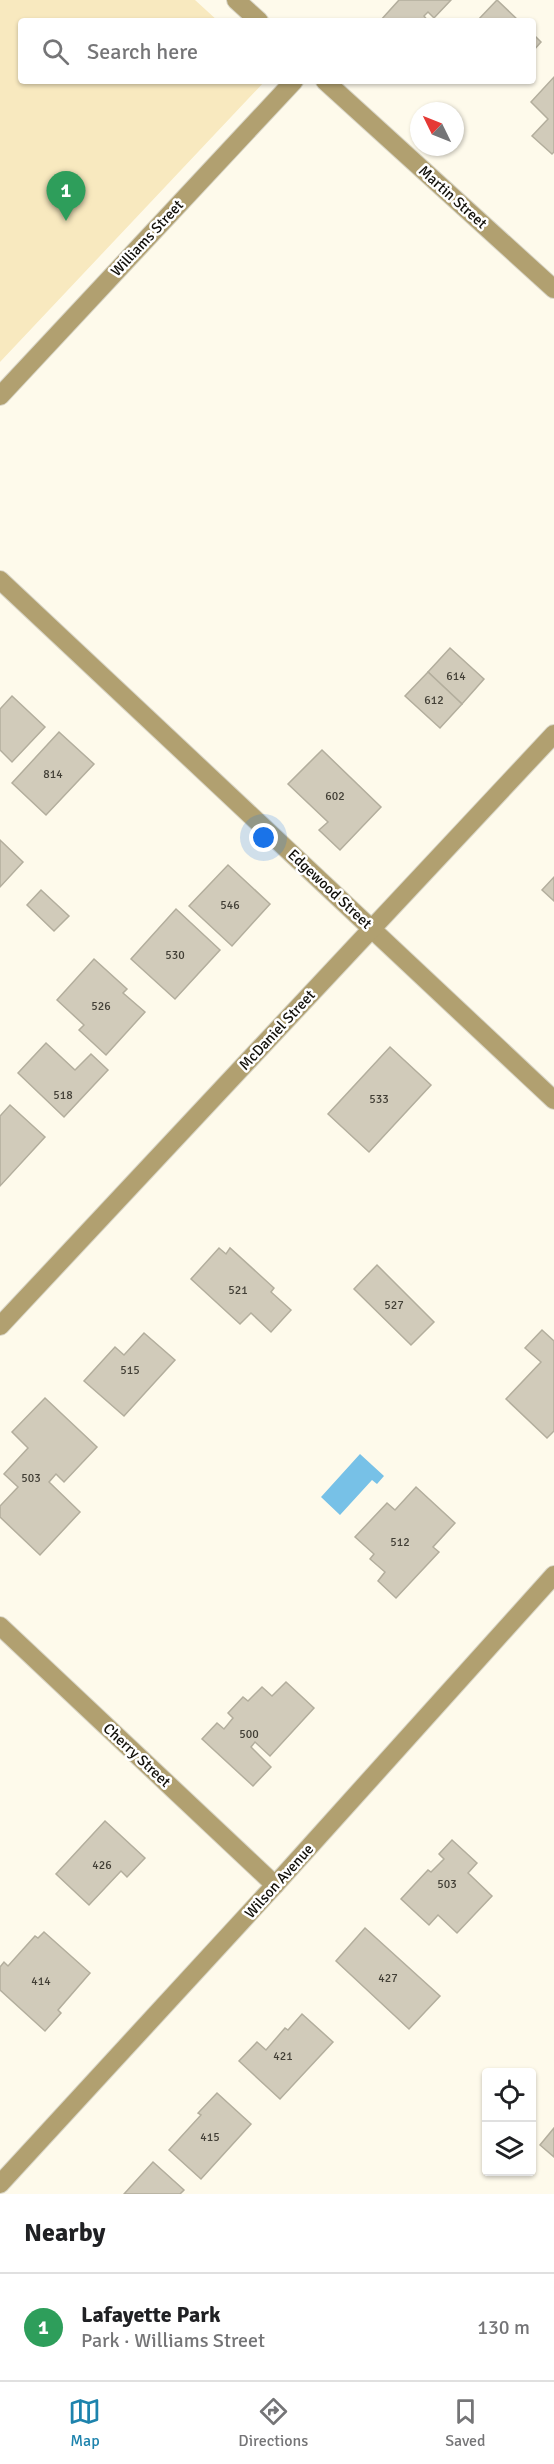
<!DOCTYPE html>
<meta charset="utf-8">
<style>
body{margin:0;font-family:Signika,sans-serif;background:#f6f6f6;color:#202124}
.controls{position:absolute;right:18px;bottom:18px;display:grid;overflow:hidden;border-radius:6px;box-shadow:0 2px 4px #0004}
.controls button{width:54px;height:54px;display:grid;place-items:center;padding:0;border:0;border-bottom:2px solid #e0e0e0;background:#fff;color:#202124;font:30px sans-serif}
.compass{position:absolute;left:410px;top:102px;width:54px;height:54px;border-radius:50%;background:#fff;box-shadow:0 2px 4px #0004;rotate:313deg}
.you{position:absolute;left:264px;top:838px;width:21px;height:21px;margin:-15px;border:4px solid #fff;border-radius:50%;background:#1a73e8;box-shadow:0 0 0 9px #1a73e833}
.badge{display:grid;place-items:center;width:39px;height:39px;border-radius:50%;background:#1d83ad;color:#fff;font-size:20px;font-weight:700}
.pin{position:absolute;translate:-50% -50px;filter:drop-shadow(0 2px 3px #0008)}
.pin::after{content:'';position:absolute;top:32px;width:21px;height:18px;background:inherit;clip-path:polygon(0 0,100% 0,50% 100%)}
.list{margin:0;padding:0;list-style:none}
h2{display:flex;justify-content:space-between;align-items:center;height:78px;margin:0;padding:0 24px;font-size:26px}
h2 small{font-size:20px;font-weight:400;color:#757577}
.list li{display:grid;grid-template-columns:39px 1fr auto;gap:18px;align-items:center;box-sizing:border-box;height:108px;padding:0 24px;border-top:2px solid #e0e0e0}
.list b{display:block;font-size:22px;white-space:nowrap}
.list p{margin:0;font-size:20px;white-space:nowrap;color:#757577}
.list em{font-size:20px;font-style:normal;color:#757577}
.icon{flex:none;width:33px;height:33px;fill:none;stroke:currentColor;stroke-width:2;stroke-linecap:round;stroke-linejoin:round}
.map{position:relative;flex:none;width:554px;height:2194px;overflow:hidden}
.search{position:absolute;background:#fff;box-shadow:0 2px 4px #0004;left:18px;right:18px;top:18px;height:66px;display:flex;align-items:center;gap:15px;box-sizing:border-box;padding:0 21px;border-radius:6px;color:#757577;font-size:22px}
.sheet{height:186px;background:#fff}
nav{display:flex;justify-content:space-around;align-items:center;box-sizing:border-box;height:84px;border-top:2px solid #e0e0e0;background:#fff;font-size:16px;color:#757577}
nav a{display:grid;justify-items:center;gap:3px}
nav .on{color:#1d83ad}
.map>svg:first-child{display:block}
</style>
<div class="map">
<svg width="554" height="2194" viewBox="0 0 554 2194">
<rect width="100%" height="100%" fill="#fefaeb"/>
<polygon fill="#f8e9bf" points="0,0 195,0 218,21 21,21 21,81 265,81 0,362"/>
<polygon fill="#77c1e7" points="360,1454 384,1476 377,1484 372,1480 340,1515 321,1497"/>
<g fill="#d1cbba" stroke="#b3ae9d" stroke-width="1.5">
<polygon points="399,0 451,0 434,18 428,12 424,16 428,21 380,21"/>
<polygon points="497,0 519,21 477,21"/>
<polygon points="533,34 541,42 533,51"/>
<polygon points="554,77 554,152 552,154 532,136 548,119 531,102"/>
<polygon points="450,648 484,679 462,704 428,672"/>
<polygon points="428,672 462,704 440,728 405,696"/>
<polygon points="12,696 45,727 12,762 0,750 0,709"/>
<polygon points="59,732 94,764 46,815 12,783"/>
<polygon points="322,750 381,807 340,850 319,830 328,822 288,784"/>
<polygon points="0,840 23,862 0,887"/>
<polygon points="228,865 270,904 232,946 189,906"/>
<polygon points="554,877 554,901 542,890"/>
<polygon points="41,890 69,916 54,931 27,905"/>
<polygon points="176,909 220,950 175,999 131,959"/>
<polygon points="94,959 127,989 123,993 145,1012 106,1055 79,1030 84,1025 57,1000"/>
<polygon points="46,1043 75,1070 91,1054 108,1070 64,1117 18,1073"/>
<polygon points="390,1047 431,1085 369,1152 328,1114"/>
<polygon points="10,1105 45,1137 0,1186 0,1116"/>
<polygon points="219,1248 226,1254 230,1248 274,1288 271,1292 291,1310 271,1332 251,1313 240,1324 191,1279"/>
<polygon points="377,1265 434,1322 411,1345 354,1289"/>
<polygon points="542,1330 554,1341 554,1431 547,1438 506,1399 541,1362 525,1348"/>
<polygon points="144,1333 175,1360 124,1416 84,1381 115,1347 124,1355"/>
<polygon points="45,1398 97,1447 64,1482 56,1474 49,1482 80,1512 40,1555 0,1517 0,1506 18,1487 4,1474 28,1448 12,1432"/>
<polygon points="416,1487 455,1523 433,1547 439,1552 396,1598 378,1581 385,1572 370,1559 374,1554 355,1537 387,1503 395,1510"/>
<polygon points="286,1682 314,1708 270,1756 255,1742 251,1747 271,1767 253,1786 202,1739 217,1723 224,1729 233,1718 228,1713 243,1697 248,1701 262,1687 272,1696"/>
<polygon points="105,1821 145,1858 127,1877 121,1871 89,1905 56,1874"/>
<polygon points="452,1840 477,1863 468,1873 492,1896 457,1933 438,1915 429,1925 401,1899 428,1870 431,1872 444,1859 439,1854"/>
<polygon points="365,1928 440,1996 409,2029 336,1961"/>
<polygon points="44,1932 90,1973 58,2010 61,2013 45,2031 0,1990 0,1967 4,1962 8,1966 35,1936 38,1938"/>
<polygon points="302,2014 333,2042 280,2099 239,2061 257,2042 266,2050 285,2028 288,2030"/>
<polygon points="217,2093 251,2124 201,2179 169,2150 201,2115 198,2113"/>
<polygon points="554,2128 554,2157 540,2145"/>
<polygon points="153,2162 184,2190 180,2194 124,2194"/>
</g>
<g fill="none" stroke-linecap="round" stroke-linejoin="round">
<g stroke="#d8d5c7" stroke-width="20">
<g id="street">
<polyline points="236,0 259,21"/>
<polyline points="325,81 554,289"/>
<polyline points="0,396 294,81"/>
<polyline points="0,580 554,1100"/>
<polyline points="0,1326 554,734"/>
<polyline points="0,1626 275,1885"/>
<polyline points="0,2184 275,1885 554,1575"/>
</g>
</g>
<use href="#street" stroke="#b1a070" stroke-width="18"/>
</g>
<g text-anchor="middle" stroke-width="5" stroke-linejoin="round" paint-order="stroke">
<g font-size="12" fill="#423f36">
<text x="456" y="680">614</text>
<text x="434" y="704">612</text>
<text x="53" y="778">814</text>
<text x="335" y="800">602</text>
<text x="230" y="909">546</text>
<text x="175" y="959">530</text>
<text x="101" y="1010">526</text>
<text x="63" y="1099">518</text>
<text x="379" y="1103">533</text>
<text x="238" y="1294">521</text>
<text x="394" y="1309">527</text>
<text x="130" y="1374">515</text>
<text x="31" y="1482">503</text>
<text x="400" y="1546">512</text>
<text x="249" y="1738">500</text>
<text x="102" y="1869">426</text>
<text x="447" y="1888">503</text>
<text x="388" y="1982">427</text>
<text x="41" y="1985">414</text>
<text x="283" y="2060">421</text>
<text x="210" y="2141">415</text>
</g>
<g font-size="15" fill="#12100a" stroke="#fff">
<text transform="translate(453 197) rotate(42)" y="5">Martin Street</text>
<text transform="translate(147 238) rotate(-47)" y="5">Williams Street</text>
<text transform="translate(330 889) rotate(43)" y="5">Edgewood Street</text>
<text transform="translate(277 1030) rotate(-47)" y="5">McDaniel Street</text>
<text transform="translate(137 1755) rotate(43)" y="5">Cherry Street</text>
<text transform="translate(279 1881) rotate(-48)" y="5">Wilson Avenue</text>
</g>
</g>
</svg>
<div class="controls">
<button><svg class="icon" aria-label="locate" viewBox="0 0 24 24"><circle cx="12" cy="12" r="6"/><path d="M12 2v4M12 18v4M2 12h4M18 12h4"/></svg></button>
<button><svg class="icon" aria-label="layers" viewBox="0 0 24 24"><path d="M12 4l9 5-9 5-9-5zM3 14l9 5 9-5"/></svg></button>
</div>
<svg class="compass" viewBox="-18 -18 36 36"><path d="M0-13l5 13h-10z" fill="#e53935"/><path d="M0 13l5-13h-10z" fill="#757577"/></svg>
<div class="you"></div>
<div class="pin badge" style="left:66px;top:221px;background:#2e9e5b">1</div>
<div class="search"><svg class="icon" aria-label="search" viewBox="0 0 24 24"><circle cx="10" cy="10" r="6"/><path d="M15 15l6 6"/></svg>Search here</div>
</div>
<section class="sheet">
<h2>Nearby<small></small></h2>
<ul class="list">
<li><span class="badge" style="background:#2e9e5b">1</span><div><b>Lafayette Park</b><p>Park · Williams Street</p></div><em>130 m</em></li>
</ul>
</section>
<nav>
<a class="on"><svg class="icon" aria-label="map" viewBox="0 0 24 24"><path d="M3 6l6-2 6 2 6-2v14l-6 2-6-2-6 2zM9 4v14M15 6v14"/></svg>Map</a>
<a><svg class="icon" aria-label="directions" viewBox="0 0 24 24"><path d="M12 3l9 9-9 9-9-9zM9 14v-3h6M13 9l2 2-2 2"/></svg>Directions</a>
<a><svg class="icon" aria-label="saved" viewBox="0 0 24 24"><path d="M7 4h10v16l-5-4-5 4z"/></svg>Saved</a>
</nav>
